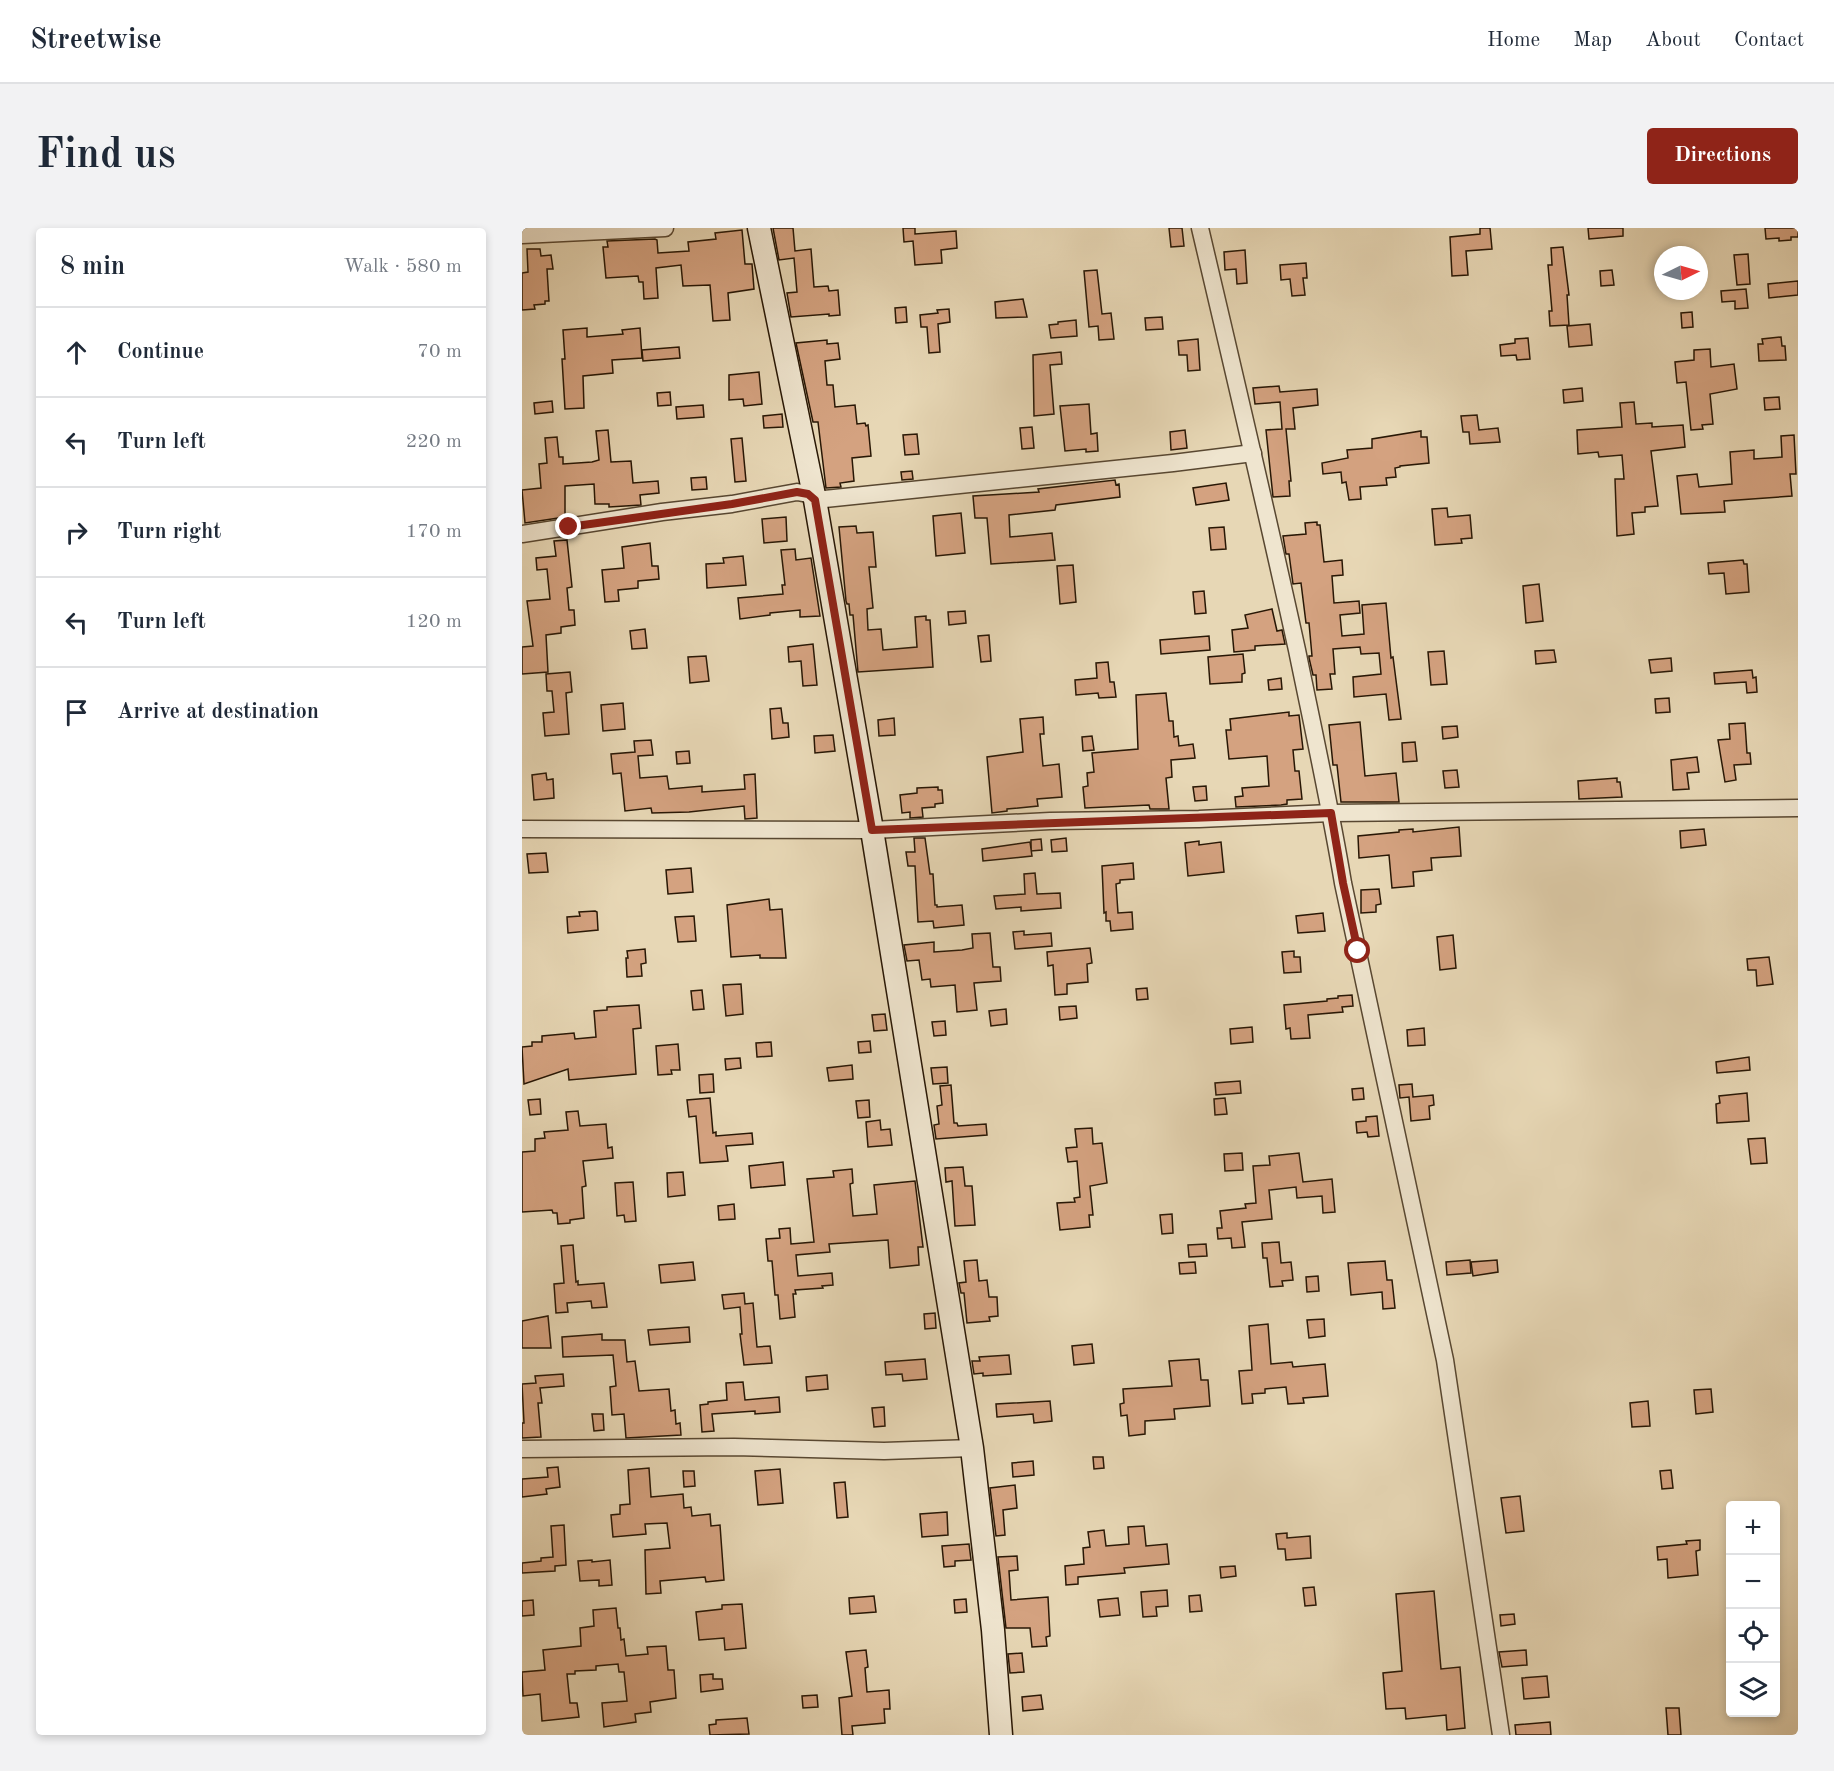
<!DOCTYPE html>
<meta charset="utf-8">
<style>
body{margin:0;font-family:"Old Standard TT",serif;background:#f2f2f3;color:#1f2937}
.controls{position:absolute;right:18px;bottom:18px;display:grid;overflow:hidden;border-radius:6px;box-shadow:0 3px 9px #0003}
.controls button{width:54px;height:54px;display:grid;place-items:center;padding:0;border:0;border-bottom:2px solid #e0e1e3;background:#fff;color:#1f2937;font:30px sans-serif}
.compass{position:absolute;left:1132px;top:18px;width:54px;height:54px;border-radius:50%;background:#fff;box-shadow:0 3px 9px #0003;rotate:85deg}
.stop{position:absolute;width:18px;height:18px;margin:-14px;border:4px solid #8f2418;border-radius:50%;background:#fff}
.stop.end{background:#8f2418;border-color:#fff;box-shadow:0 2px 6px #0008}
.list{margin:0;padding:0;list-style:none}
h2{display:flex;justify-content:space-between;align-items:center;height:78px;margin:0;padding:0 24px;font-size:26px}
h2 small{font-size:20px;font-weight:400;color:#747a83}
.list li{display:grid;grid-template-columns:39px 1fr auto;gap:18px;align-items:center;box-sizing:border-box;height:90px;padding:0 24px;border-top:2px solid #e0e1e3}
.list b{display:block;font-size:22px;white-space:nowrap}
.list em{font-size:20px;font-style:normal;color:#747a83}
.icon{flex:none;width:33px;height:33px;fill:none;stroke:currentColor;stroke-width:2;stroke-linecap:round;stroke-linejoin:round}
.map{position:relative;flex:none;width:1276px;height:1507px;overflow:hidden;border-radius:6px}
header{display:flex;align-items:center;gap:36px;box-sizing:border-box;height:84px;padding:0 30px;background:#fff;border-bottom:2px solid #e0e1e3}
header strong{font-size:28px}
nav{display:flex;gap:33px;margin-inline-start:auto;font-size:21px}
.intro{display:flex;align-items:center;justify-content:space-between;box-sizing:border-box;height:144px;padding:0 36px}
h1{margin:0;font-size:42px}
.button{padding:15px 27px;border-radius:6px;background:#8f2418;color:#fff;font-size:21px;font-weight:700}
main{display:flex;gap:36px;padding:0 36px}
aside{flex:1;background:#fff;border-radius:6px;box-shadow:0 3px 9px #0003}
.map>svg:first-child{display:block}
</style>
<header>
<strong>Streetwise</strong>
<nav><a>Home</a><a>Map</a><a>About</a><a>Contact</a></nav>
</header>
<div class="intro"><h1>Find us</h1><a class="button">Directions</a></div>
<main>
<aside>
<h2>8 min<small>Walk · 580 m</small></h2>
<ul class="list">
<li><svg class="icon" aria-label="ahead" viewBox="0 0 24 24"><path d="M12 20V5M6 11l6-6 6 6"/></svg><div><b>Continue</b></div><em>70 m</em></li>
<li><svg class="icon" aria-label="left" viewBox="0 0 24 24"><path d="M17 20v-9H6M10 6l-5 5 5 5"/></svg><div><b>Turn left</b></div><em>220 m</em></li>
<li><svg class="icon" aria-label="right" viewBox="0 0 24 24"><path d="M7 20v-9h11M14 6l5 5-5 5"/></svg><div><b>Turn right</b></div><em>170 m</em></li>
<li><svg class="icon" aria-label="left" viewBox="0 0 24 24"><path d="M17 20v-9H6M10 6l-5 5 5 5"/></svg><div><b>Turn left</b></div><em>120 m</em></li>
<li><svg class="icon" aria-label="arrive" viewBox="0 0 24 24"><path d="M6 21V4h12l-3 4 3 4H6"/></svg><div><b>Arrive at destination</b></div></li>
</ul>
</aside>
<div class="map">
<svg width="1276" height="1507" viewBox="0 0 1276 1507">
<rect width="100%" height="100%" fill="#e7d7b5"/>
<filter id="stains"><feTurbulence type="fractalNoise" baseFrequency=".00333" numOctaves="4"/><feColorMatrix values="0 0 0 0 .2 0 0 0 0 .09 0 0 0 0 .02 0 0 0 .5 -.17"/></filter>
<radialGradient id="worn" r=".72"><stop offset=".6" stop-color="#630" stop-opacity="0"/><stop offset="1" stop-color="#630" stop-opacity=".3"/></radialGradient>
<g fill="#d4a280" stroke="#281705" stroke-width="1.5">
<polygon points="251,0 271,0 273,23 289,21 292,59 306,58 307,63 316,62 318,87 307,88 307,86 269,89 265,65 275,64 272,30 257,32"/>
<polygon points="381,0 393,0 393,6 434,3 435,20 419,22 420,35 393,37 391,13 382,14"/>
<polygon points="647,0 660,0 662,18 649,19"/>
<polygon points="958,0 968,0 970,21 944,23 946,47 930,48 928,9 958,6"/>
<polygon points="1066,0 1101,0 1101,8 1067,11"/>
<polygon points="1243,0 1276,0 1276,9 1269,9 1269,12 1257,13 1257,10 1244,11"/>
<polygon points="220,2 223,36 230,36 232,61 206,65 208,92 191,93 188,57 161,58 159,37 134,40 136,70 122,71 121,54 117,54 116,48 84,50 81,19 86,19 85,13 133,11 135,12 136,25 167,23 166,14 194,11 193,5"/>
<polygon points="1041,19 1047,67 1045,67 1047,97 1028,98 1027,83 1030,83 1026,37 1030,37 1029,20"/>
<polygon points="5,21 18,21 19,28 29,27 31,41 25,41 27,73 23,73 23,76 12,77 13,81 0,82 0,45 6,44"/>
<polygon points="723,22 725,55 715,56 714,41 703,42 702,24"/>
<polygon points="1226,26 1228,56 1215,57 1212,27"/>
<polygon points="784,35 785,50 781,50 783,67 770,68 768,51 759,52 758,37"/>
<polygon points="575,42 580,86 589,85 592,111 577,112 576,98 567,99 562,43"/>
<polygon points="1090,42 1092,57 1079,58 1078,43"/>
<polygon points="1276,53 1276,67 1247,70 1246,56"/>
<polygon points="1224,61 1226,80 1213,81 1213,73 1200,74 1199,63"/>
<polygon points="501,71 505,89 474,90 473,74"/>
<polygon points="384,79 385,94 374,95 373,80"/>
<polygon points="427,81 428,94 416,96 418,124 407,125 405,99 399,99 398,87 416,85 415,82"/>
<polygon points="1170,84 1171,99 1160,100 1159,85"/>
<polygon points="640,89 641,101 624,102 623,90"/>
<polygon points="554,92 555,108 529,110 527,97 536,96 536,94"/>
<polygon points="1068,96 1070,117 1047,119 1045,98"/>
<polygon points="65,100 65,109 101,106 100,102 118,100 120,130 90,132 91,145 61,148 62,180 43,181 40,131 43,131 41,102"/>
<polygon points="1259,109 1260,118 1263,118 1264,132 1237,133 1236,116 1241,116 1240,111"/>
<polygon points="1006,110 1008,131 995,132 994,127 979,128 978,117 993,115 993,111"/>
<polygon points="676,111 678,142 666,143 665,127 657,127 656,113"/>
<polygon points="305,112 305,116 316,115 318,131 303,133 305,157 311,157 313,179 333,177 335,196 343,195 344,198 346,197 349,228 330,230 332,253 318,255 319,259 304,260 296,194 291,194 274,115"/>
<polygon points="157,119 158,130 121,133 120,122"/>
<polygon points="1188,121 1189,139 1212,136 1215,161 1188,166 1191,196 1180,197 1181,201 1169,202 1164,154 1155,155 1153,134 1172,132 1172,122"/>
<polygon points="539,124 540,136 528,137 532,186 512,188 511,127"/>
<polygon points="237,144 240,176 222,178 221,171 207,172 207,147"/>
<polygon points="757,158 758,164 795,161 796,177 771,180 773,201 764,201 769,253 767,253 768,268 751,269 744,202 760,201 758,174 733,176 731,160"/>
<polygon points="1060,160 1061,173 1042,175 1041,162"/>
<polygon points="148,164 149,177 136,178 135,165"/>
<polygon points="1257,169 1258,181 1243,182 1242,170"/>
<polygon points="30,173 31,184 13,186 12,175"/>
<polygon points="1112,174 1114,196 1130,195 1130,199 1161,197 1163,219 1129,223 1136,278 1123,279 1123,284 1110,285 1112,306 1095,308 1093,251 1102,251 1100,227 1077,229 1076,224 1056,226 1055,202 1100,199 1098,175"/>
<polygon points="567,176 569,206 575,205 576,223 564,224 564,221 543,223 538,178"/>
<polygon points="181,177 182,189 155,191 154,179"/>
<polygon points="260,186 261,199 242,200 241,188"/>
<polygon points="955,187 957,202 976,200 978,214 948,216 947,204 941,204 939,188"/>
<polygon points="510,199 512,220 500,221 498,200"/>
<polygon points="86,202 89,234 109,233 111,255 136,253 137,265 118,267 119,277 87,279 87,276 73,276 72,256 43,258 43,289 3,295 0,262 19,260 17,236 25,235 23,210 35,209 37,229 41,229 41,236 70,234 77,232 74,203"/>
<polygon points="663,202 665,220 649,222 648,204"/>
<polygon points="899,203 899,209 905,209 907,235 878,238 878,239 873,240 874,249 864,250 865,257 838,259 839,271 827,272 824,254 820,255 819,244 801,246 800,235 826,230 825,222 850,220 850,211"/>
<polygon points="395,206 397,226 383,227 381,207"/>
<polygon points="1272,207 1274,246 1268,246 1270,268 1202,273 1203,284 1159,286 1155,248 1175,246 1177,259 1210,256 1208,224 1232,222 1232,231 1260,229 1259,208"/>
<polygon points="220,210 224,253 213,254 209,211"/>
<polygon points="390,243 391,251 380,252 379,244"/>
<polygon points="184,249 185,261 170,262 169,250"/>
<polygon points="593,252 594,257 597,256 598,269 534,277 533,282 487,287 488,309 530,305 533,332 469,336 465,290 453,290 451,268 517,264 516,261"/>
<polygon points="704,255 707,272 674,277 671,260"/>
<polygon points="925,280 926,289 948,287 950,310 939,311 940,315 913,317 910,281"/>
<polygon points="439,285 443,325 414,328 411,288"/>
<polygon points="264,289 265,313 242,315 240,291"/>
<polygon points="795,294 795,297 798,297 802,334 820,332 821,347 810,348 812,375 837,373 838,385 818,387 820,408 842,406 840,377 864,375 869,430 871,429 879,491 867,492 864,466 832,469 831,449 859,446 857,425 839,426 838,419 811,421 813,446 808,446 810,461 795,462 794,447 791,447 787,430 787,428 790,428 787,395 784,395 779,355 771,356 767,326 764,326 761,308 784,306 783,295"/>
<polygon points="334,298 335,305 351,304 354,339 347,339 351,380 345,381 346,402 359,401 361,422 395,419 393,389 404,388 404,392 408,392 411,439 336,444 331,387 328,387 327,376 325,376 324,373 317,299"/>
<polygon points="702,299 704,321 689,322 687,300"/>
<polygon points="45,312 50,359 45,360 47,382 52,382 53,397 39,399 39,405 24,407 26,444 0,446 0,419 11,418 5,373 28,371 25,341 15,342 14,330 34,328 32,313"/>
<polygon points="128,315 130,338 136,338 137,351 116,353 116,360 96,362 97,373 83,374 80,342 102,340 100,319"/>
<polygon points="273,321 274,332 289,330 298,388 278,389 278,382 248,385 248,387 218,391 216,370 261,366 260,357 263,357 259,322"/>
<polygon points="221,328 224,357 185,360 184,336 202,335 201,330"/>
<polygon points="1221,332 1222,336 1225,336 1227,364 1204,366 1202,345 1187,346 1186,335"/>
<polygon points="551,337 554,374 538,376 535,338"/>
<polygon points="1017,356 1021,393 1004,395 1001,358"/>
<polygon points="682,363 684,385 673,386 671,364"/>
<polygon points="750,381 755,403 760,402 763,416 733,418 733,422 712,424 710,402 726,400 723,387"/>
<polygon points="443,383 444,395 427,397 426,384"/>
<polygon points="123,401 125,420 110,421 108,403"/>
<polygon points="467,407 469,433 459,434 456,408"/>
<polygon points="687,408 688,422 639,426 638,412"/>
<polygon points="291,416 295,457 281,458 279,433 267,434 266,419"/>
<polygon points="1032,422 1034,434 1014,436 1013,423"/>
<polygon points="922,423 925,456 909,457 906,424"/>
<polygon points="721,426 723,445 720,446 720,454 688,456 686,429"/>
<polygon points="184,428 187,453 168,455 166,429"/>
<polygon points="1149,430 1150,443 1129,445 1127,432"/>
<polygon points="586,434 588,454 592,454 594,469 577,470 576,465 554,467 553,452 575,450 574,435"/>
<polygon points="1230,442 1231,450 1234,449 1235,464 1225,465 1224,454 1193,456 1192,445"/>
<polygon points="48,444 50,464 44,465 47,506 23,508 21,485 32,484 30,463 25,463 24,446"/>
<polygon points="759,450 760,461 747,462 746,452"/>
<polygon points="644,465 647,493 651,493 652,509 656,508 657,518 671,516 673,530 649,532 650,549 644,550 647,581 628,581 627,577 563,580 561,559 566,558 565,545 572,544 570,525 616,521 614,467"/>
<polygon points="1147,470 1148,484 1134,485 1133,471"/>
<polygon points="101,475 103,501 81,503 79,477"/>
<polygon points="259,480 261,495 266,495 267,509 250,511 248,481"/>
<polygon points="767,484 767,488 777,487 781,521 771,522 773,543 777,543 780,571 765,572 765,576 759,577 714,579 713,569 721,568 720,560 747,558 745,528 707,531 704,502 709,502 708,491"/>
<polygon points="521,489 522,506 518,506 521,538 537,536 540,569 515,571 516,578 485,581 485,583 470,585 465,529 501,524 498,491"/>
<polygon points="372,490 373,507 357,508 356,492"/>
<polygon points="838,494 843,548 874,545 877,574 819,574 815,537 811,537 807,497"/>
<polygon points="1223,495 1225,525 1228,525 1229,536 1212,537 1214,552 1203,554 1196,512 1208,511 1207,496"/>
<polygon points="935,498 936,509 921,511 920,499"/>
<polygon points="311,507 313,523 293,525 292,508"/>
<polygon points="570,508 572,522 561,523 560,509"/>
<polygon points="129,512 131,527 116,528 118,550 145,548 147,561 180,558 180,564 223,561 222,547 233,546 235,590 223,591 222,578 167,584 130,585 129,580 103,583 99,545 91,546 89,526 113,524 112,513"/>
<polygon points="893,514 895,533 881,534 880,515"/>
<polygon points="167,523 168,535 155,536 154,524"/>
<polygon points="1175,529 1177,544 1165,545 1167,561 1151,562 1149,532"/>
<polygon points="935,542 937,559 923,560 921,543"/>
<polygon points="24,545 25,552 31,551 32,570 12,572 10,547"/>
<polygon points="1095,550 1095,554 1098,554 1100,569 1057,571 1056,553"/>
<polygon points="684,558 685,572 673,573 671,559"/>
<polygon points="416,559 416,562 420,562 421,575 413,576 413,579 400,580 401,589 388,590 388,584 380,585 378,567 395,565 395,560"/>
<polygon points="937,599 939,628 909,630 910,642 891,644 892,658 870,660 867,627 837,630 836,608 877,604 877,602 891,601 891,604"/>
<polygon points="1182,601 1184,617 1159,620 1158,603"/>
<polygon points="392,610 403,610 408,646 411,646 413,677 415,677 415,679 440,677 442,697 412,700 411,693 396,694 393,638 386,638 384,624 393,624"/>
<polygon points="544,610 545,623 530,624 529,612"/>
<polygon points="519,611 520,622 509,623 509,612"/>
<polygon points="677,613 677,617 699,614 702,644 666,648 663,615"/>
<polygon points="508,614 510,628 461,633 460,621"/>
<polygon points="24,625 26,644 7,645 5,626"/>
<polygon points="611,635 612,651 598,652 598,655 594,656 596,685 610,684 611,701 589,703 588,693 584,693 584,684 582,685 580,638"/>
<polygon points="169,640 171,664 146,666 144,642"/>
<polygon points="513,645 515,666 538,665 539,680 499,683 499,679 474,681 472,668 503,666 502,646"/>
<polygon points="857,661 859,676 854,677 854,684 839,685 839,662"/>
<polygon points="247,671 248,682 260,681 264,730 238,730 238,727 209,729 205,677"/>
<polygon points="73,683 75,684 76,702 46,705 45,689 58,688 57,684"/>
<polygon points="801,685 803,703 776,705 774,688"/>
<polygon points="172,688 174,713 156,714 153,689"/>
<polygon points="502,703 502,707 529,705 530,718 493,721 491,704"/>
<polygon points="468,705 471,739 478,739 479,753 452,755 455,782 435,784 433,757 409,759 408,751 400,752 397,732 385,733 382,717 412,714 412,724 440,722 451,720 450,706"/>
<polygon points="931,707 934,740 918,742 915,709"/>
<polygon points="568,720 570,735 565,736 566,754 545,756 545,766 533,767 531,737 526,738 525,724"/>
<polygon points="123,721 124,735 119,736 120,748 105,749 104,730 106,730 105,723"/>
<polygon points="772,723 772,729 778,729 779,744 762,745 760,724"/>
<polygon points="1247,729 1251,756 1235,758 1234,742 1226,742 1225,731"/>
<polygon points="219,756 221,786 204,788 201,757"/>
<polygon points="625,760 626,771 615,772 614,761"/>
<polygon points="180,762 182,781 171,782 169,763"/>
<polygon points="830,767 831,778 820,779 821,784 786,787 788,810 769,811 768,800 764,801 762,777 805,773 805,771 816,770 816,768"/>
<polygon points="117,777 119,800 111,801 114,846 47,852 46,841 2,856 0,819 10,818 10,814 20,814 20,808 52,805 53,811 74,809 72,783 85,782 85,779"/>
<polygon points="554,778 555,790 538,792 537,779"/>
<polygon points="484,781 485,796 469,798 467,783"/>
<polygon points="363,786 365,802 352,803 350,787"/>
<polygon points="423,793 424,807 412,808 410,794"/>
<polygon points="730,799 731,814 709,816 708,801"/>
<polygon points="902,800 903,817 886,818 885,802"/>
<polygon points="348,813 349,824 337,825 336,814"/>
<polygon points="249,814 250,828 235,829 234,815"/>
<polygon points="156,816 158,842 149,842 150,846 136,847 134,818"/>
<polygon points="1227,829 1228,842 1195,845 1194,834"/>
<polygon points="218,830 219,840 204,842 203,831"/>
<polygon points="330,837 331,851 307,853 305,840"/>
<polygon points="425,839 426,855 411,856 409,840"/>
<polygon points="191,846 192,864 178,865 177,847"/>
<polygon points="718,853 719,865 694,867 693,855"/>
<polygon points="890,856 891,869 911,867 912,877 907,878 908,891 889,893 887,869 878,870 877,857"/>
<polygon points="429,857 432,895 435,895 436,898 464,896 465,907 414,911 412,897 417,896 415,878 420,877 418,858"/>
<polygon points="841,860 842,871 831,872 830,861"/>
<polygon points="1225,865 1227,893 1195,895 1194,876 1198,875 1197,868"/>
<polygon points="188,870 191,905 194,904 194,908 230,905 231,916 204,918 206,933 178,935 174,888 167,889 165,872"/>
<polygon points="703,870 705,886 693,887 692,871"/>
<polygon points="18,871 19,886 8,887 6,872"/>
<polygon points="347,872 348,889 336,890 334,873"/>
<polygon points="56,883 58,898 84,896 86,920 90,919 91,930 61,933 64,958 60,959 62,990 48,992 48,995 36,996 35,985 31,985 30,982 0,984 0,924 13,923 13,911 23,910 22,904 46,902 44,884"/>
<polygon points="855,888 857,908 846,909 845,904 835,905 834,894 844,893 844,889"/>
<polygon points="358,892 359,902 368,901 370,917 346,919 344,894"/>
<polygon points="570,900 571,916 580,915 585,955 568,958 571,987 567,987 568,999 538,1002 535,975 553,974 552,970 558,969 555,933 546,934 544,920 555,919 553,901"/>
<polygon points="1243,910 1245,935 1229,936 1226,911"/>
<polygon points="720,925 721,942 703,943 702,926"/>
<polygon points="777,925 781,954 810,951 813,984 801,985 800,968 775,970 774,959 747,962 750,991 720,994 723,1019 710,1020 709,1010 696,1011 695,1000 700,1000 698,983 724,980 723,976 734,975 731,938 748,937 747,928"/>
<polygon points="261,934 263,957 229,960 227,938"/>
<polygon points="441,939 443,958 450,958 453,997 433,998 430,953 424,954 423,940"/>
<polygon points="330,941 331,955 328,956 331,988 355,986 352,957 393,953 401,1019 396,1019 397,1037 368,1040 366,1012 307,1016 308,1024 274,1027 276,1048 310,1045 311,1057 300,1058 301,1060 273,1062 274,1066 271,1066 273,1089 258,1091 256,1067 253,1067 250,1033 246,1033 244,1011 258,1010 257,1001 268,1000 269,1016 292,1014 285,951 312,949 311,943"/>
<polygon points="161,944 163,967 146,969 145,945"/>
<polygon points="111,954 114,993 103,994 102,987 95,988 93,955"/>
<polygon points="212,976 213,991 197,992 196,978"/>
<polygon points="650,986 651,1005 640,1006 638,987"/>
<polygon points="757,1014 759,1035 769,1034 771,1052 760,1053 761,1058 748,1059 745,1030 741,1030 740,1015"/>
<polygon points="684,1016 685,1028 667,1029 666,1017"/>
<polygon points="51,1017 54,1054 56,1053 56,1057 82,1055 85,1079 70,1080 69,1073 45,1075 46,1084 34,1085 32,1056 42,1055 39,1018"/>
<polygon points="455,1032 457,1053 465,1052 467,1069 475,1069 476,1088 467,1089 468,1093 445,1095 442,1065 439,1065 437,1055 444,1054 442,1033"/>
<polygon points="948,1032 949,1045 925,1047 924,1034"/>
<polygon points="975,1032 976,1044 951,1048 949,1034"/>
<polygon points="863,1033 865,1052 870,1052 873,1080 861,1081 860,1064 829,1067 826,1035"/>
<polygon points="171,1034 173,1052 139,1055 137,1037"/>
<polygon points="673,1034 674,1045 658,1046 657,1035"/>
<polygon points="796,1048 797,1063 785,1064 784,1049"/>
<polygon points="222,1065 223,1076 231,1075 235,1119 248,1118 250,1135 222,1137 218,1106 220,1106 218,1079 202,1081 200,1067"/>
<polygon points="413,1085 414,1100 403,1101 402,1086"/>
<polygon points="26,1088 29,1120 0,1120 0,1093"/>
<polygon points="802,1091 803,1108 787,1110 785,1092"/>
<polygon points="746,1096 749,1136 770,1134 771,1139 803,1136 806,1168 781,1170 782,1175 766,1176 764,1159 743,1161 743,1165 730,1166 731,1175 720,1176 717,1143 730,1142 727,1098"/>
<polygon points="167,1099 168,1114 128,1117 126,1102"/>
<polygon points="80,1106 80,1112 103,1112 105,1134 113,1133 117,1163 147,1161 149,1183 153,1182 154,1196 158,1195 159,1207 104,1210 102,1186 90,1187 88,1159 94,1158 91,1127 41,1129 40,1109"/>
<polygon points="570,1116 572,1135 552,1137 550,1118"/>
<polygon points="487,1127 489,1146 461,1148 461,1145 452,1146 450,1133 458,1133 457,1129"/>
<polygon points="403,1131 405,1151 381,1153 380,1146 364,1147 363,1134"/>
<polygon points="677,1131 679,1152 686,1152 688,1178 652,1181 653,1191 623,1193 623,1206 607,1208 605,1187 599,1188 598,1176 602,1175 601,1161 650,1158 647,1133"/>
<polygon points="41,1146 42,1158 18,1160 20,1175 16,1175 19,1209 0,1210 0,1195 2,1195 0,1156 14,1155 13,1148"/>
<polygon points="305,1147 306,1161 285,1163 284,1149"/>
<polygon points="221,1154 223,1172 257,1169 258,1184 233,1186 233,1183 190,1186 192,1203 180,1204 178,1177 186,1176 186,1174 205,1172 204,1155"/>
<polygon points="1189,1161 1191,1184 1174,1186 1172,1162"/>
<polygon points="528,1173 530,1193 512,1195 511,1186 475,1189 474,1176"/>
<polygon points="1126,1173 1128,1198 1110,1199 1108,1175"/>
<polygon points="362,1179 363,1198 352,1199 350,1180"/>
<polygon points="70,1186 81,1186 82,1202 72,1203"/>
<polygon points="571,1229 581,1229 582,1240 572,1241"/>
<polygon points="511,1233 512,1247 491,1249 490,1235"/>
<polygon points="36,1239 38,1259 24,1261 25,1266 0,1269 0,1251 26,1249 25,1240"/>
<polygon points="127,1240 129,1269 161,1266 162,1280 169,1279 170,1288 188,1286 189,1298 198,1297 202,1352 184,1354 183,1349 138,1353 139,1365 124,1366 123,1322 148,1320 145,1295 123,1296 124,1306 91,1309 89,1287 98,1286 98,1277 108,1276 106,1242"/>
<polygon points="258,1241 261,1275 236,1277 233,1243"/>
<polygon points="1149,1242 1151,1260 1140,1261 1138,1243"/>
<polygon points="161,1243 172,1243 173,1258 162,1259"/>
<polygon points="323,1254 326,1289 315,1290 312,1255"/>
<polygon points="493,1257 495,1280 481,1282 483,1307 474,1308 468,1260"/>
<polygon points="998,1268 1002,1303 984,1305 979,1270"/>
<polygon points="425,1284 426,1307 400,1309 398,1286"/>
<polygon points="42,1297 44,1337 33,1338 33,1343 0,1345 0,1335 19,1333 19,1330 31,1329 29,1298"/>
<polygon points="622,1298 624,1318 645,1316 647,1336 602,1340 603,1345 556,1349 556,1356 544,1357 543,1338 562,1336 561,1320 568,1319 566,1304 582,1302 584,1318 607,1316 606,1299"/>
<polygon points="765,1305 765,1310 788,1308 789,1330 764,1332 763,1321 756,1321 754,1306"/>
<polygon points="1178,1312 1178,1322 1174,1323 1176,1347 1146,1350 1145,1331 1136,1332 1135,1319 1165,1316 1164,1313"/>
<polygon points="447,1316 449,1332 433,1333 433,1338 422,1339 420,1318"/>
<polygon points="495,1328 496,1342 487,1343 489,1372 526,1369 528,1408 524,1409 525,1418 510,1419 508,1400 484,1400 476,1329"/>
<polygon points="70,1332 70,1334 88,1332 90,1357 77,1358 77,1352 58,1353 56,1333"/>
<polygon points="713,1338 714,1348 699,1350 698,1339"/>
<polygon points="792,1359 794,1377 783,1378 781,1360"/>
<polygon points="645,1362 646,1378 634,1379 635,1388 621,1389 619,1364"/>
<polygon points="912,1363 919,1441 938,1439 943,1500 925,1502 924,1487 884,1491 883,1480 864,1481 861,1445 880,1443 874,1366"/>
<polygon points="678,1367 680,1383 668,1384 667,1368"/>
<polygon points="352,1368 354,1384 328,1386 327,1370"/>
<polygon points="596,1370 598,1387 578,1389 576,1372"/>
<polygon points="444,1371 445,1384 433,1385 432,1372"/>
<polygon points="11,1372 12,1387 0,1388 0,1373"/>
<polygon points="220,1376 224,1420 203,1422 202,1410 177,1412 174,1384 200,1381 200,1377"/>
<polygon points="94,1380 96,1400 98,1400 99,1412 102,1411 104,1428 126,1426 125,1419 144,1418 146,1442 152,1442 154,1470 128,1474 129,1484 113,1486 114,1494 82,1499 80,1475 105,1473 102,1444 97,1444 96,1436 74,1438 74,1442 53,1443 53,1446 45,1446 48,1475 55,1475 57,1489 20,1493 18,1466 1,1468 0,1444 23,1442 21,1422 59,1418 58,1400 72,1398 71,1382"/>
<polygon points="992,1386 993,1396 979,1398 978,1387"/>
<polygon points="344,1422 346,1439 343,1440 345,1464 367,1462 368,1481 362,1481 363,1495 330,1498 331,1507 320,1507 317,1470 330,1468 324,1424"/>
<polygon points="1004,1422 1005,1437 980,1439 977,1424"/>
<polygon points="500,1425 502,1444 488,1445 486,1426"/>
<polygon points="191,1446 191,1451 200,1451 201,1461 179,1464 178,1447"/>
<polygon points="1025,1448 1027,1469 1002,1471 1000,1450"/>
<polygon points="295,1467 296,1479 281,1480 280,1468"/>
<polygon points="519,1467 521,1481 501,1483 500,1469"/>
<polygon points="1144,1480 1157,1480 1159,1507 1146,1507"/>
<polygon points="225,1490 227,1506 188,1507 187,1497 194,1496 194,1492"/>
<polygon points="1028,1494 1029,1507 994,1507 993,1497"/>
</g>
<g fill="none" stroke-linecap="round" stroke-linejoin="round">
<g stroke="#584731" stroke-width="19">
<g id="street">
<path d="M678 0C711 140 744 281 775 422 791 500 808 577 821 655L923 1132 979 1507"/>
<polyline points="0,7 143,0"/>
<polyline points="0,306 140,284 210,276 275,264 286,266 293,272 651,235 731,225"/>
<polyline points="0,601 350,602 528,593 677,591 809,585 1276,580"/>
<polyline points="0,1221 212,1219 362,1223 450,1220"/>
</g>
</g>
<g stroke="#281705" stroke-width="25">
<polyline id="secondary" points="237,0 293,272 350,602 450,1220 471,1402 479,1507"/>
</g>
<use href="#street" stroke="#efe5cf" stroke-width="16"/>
<use href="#secondary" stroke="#efe5cf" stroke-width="22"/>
</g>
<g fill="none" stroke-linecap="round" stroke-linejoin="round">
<path stroke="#8f2418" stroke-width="8" d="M47 299 210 276 275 264 286 266 293 272 350 602C503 595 656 591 809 585L821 655 836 723"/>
</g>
<rect width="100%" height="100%" filter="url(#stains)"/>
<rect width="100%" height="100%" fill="url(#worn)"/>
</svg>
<div class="controls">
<button>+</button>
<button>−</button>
<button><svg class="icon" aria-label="locate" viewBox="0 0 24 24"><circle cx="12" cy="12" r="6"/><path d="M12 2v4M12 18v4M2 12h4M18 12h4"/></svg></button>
<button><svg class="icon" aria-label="layers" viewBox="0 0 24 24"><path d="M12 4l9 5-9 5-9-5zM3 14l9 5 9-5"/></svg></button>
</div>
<svg class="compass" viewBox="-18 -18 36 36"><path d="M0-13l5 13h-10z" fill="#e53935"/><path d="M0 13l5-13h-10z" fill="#747a83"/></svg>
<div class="stop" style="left:836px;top:723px"></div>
<div class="stop end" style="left:47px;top:299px"></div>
</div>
</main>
